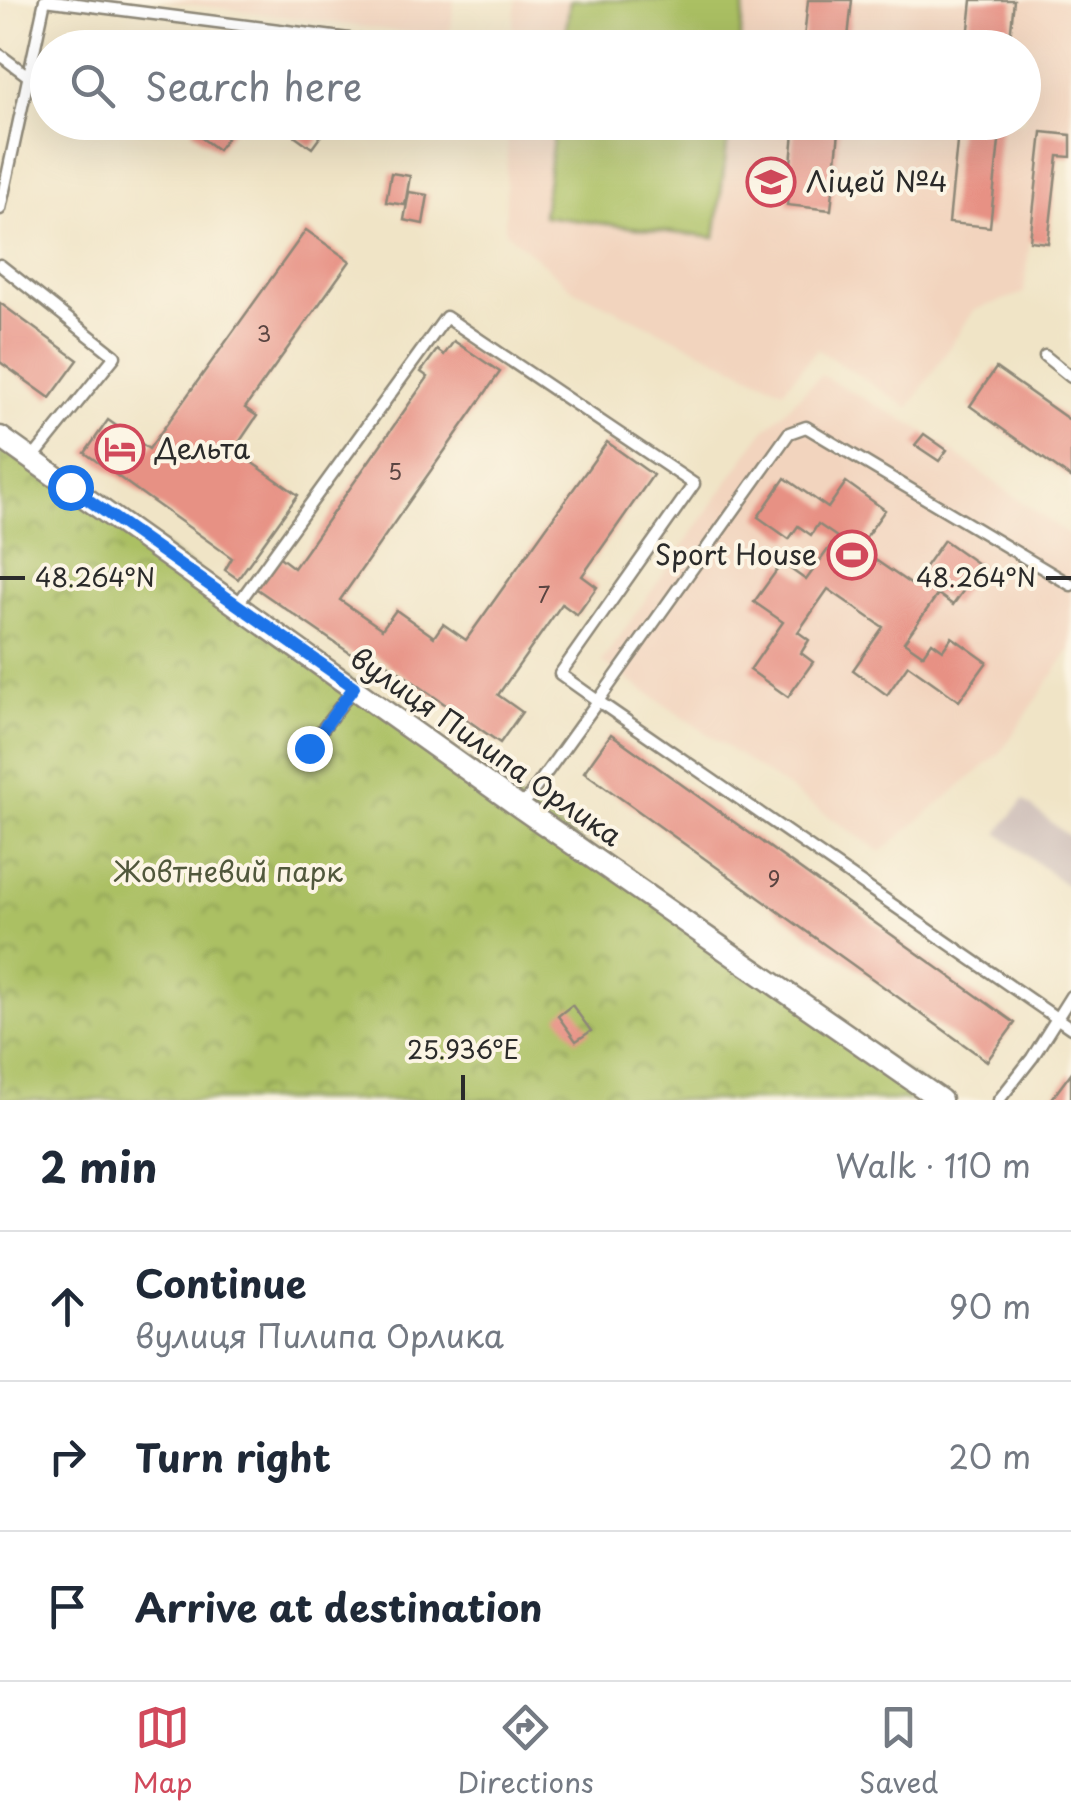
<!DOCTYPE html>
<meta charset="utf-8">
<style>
body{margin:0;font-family:"Playpen Sans",sans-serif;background:#f2f2f3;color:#1f2937}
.stop{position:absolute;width:30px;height:30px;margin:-22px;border:8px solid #1a73e8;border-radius:50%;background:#fff}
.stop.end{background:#1a73e8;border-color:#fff;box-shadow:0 2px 10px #0008}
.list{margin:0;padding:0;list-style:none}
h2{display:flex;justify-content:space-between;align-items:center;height:130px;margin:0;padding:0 40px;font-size:42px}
h2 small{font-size:32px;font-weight:400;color:#747a83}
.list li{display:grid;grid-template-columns:65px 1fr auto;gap:30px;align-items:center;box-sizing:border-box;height:150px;padding:0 40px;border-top:2px solid #e0e1e3}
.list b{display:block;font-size:38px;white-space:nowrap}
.list p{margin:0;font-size:32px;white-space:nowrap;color:#747a83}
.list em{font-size:32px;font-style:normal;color:#747a83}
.icon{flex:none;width:55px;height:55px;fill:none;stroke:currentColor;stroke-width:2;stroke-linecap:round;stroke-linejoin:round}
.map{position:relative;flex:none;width:1071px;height:1100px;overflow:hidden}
.search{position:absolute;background:#fff;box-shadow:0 10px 40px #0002;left:30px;right:30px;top:30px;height:110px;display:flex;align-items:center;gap:25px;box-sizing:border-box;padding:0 35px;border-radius:55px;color:#747a83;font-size:38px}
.sheet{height:580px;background:#fff}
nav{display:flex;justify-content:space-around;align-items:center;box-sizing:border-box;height:140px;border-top:2px solid #e0e1e3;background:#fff;font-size:28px;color:#747a83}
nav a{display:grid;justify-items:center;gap:5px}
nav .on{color:#d1495b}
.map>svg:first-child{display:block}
</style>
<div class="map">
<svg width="1071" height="1100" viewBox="0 0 1071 1100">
<defs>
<pattern id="park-crowns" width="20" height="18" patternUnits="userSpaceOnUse" patternTransform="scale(2.5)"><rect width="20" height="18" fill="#abc064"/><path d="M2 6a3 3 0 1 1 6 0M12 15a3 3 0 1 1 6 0" fill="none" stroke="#8b9c53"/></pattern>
</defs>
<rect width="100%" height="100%" fill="#fcf5e5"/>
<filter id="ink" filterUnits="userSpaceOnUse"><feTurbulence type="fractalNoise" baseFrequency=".01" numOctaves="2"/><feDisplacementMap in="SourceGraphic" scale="20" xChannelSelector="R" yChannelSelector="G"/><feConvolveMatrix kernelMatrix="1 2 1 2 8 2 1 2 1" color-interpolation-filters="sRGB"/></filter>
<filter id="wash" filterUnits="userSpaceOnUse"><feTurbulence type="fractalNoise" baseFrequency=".0048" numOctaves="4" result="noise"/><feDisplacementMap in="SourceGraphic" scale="40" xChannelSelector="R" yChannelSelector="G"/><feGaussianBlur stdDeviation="2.25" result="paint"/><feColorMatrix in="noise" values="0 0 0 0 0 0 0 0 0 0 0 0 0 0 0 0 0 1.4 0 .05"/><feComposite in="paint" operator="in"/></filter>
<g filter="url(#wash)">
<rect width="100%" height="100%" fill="#f0e4c6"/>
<g fill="#f2d4be">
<polygon points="159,0 454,0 451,29 440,37"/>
<polygon points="516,0 1071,0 1071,134 1042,132 1024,293 974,310 909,408 817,349 783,390 573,289 505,231 508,123 1024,122 1024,48 511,47"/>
<polygon points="821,375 922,430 1071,537 1071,648 1001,752 881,852 602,662 762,433"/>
</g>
<polygon fill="#cfc0ba" points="1023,800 1071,838 1071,889 998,833"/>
<polygon fill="url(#park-crowns)" stroke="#6b7648" stroke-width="2.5" points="0,432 945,1100 0,1100"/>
<g fill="#abc064" stroke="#6b7648" stroke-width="2.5">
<polygon points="570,0 745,0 739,47 564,47"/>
<polygon points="555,123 730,123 715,238 543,216"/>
</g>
<g id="blocks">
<g fill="#e79184">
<polygon points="808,0 852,0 847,48 803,48"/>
<polygon points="972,0 1014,0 1009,48 967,48"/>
<polygon points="198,122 238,122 218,150 192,131"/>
<polygon points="292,122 331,122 312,148 287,130"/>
<polygon points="795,122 840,122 831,210 787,205"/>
<polygon points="959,122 1001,122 990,227 949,223"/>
<polygon points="1042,132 1071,135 1071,157 1058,156 1048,243 1030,241"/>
<polygon points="391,173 410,176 405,205 386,202"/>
<polygon points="409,192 428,195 423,224 404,220"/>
<polygon points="306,230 350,261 245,408 257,416 234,450 298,495 238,579 225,570 232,558 85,453 108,420 149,449"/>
<polygon points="0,303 78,360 50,398 0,362"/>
<polygon points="454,341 500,372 340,600 382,629 396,610 434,637 443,624 466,640 607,442 653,475 582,576 597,587 577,615 562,604 498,695 522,712 500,743 368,650 360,660 254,587 277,555 294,568 428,377 421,372 437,350 444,355"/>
<polygon points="996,368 1071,421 1071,478 970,406"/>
<polygon points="924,434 947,450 939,461 915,445"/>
<polygon points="785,478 828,508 846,482 885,510 858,548 912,585 944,540 981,566 953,605 938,594 904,642 923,655 932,642 943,650 952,637 987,662 959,701 908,665 887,695 853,670 883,627 828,589 798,632 809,640 801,653 813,662 788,697 750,670 783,622 754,602 782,563 806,580 837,537 818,524 811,535 798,526 789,539 758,517"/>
<polygon points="611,734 1015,1023 987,1061 584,772"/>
<polygon points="572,1005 591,1031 576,1041 558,1016"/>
<polygon points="1071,1073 1071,1100 1051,1100"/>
</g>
</g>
</g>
<g filter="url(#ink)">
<use href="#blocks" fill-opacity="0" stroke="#8e8878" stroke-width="2.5"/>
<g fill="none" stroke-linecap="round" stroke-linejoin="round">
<g stroke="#8e8878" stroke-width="15">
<g id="lane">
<polyline points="45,0 388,44"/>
<polyline points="0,55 28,76"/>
<polyline points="0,209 45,0"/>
<polyline points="0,265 115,356 32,459"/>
<polyline points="1045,356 1071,377"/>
<polyline points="237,605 446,317 694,484 560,674 598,701 789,433 806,427 1071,585"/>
<polyline points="309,747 354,688"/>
<polyline points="521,808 598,701 1071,1028"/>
<polyline points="999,1100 1032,1058 1071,996"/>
</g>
</g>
<g stroke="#8e8878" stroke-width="25">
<polyline id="street" points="0,437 521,808 941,1100"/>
</g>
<use href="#lane" stroke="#fff" stroke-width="10"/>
<use href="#street" stroke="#fff" stroke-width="20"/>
</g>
</g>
<g fill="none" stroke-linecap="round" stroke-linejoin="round" filter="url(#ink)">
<polyline stroke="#1a73e8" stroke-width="12" points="70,487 354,687 309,748"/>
</g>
<path fill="none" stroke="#2b2b2b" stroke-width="4" d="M0 578H25M1046 578H1071M463 1075V1100"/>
<defs>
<g id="school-ring" transform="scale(2.5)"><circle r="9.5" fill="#fcf5e5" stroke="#d1495b" stroke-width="1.5"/><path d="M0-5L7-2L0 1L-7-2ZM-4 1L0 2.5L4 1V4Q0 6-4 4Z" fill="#d1495b"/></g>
<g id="hotel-ring" transform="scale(2.5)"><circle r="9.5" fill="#fcf5e5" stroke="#d1495b" stroke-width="1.5"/><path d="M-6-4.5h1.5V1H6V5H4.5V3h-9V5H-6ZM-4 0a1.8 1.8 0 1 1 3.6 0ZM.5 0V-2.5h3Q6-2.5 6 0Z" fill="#d1495b"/></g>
<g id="stadium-ring" transform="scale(2.5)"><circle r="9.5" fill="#fcf5e5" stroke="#d1495b" stroke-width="1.5"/><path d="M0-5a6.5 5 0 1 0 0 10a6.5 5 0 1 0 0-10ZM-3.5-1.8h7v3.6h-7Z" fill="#d1495b"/></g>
</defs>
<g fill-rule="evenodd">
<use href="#school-ring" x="771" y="182"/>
<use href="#hotel-ring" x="120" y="449"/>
<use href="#stadium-ring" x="852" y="555"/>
</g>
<g text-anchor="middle" stroke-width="8" stroke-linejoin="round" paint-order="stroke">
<g font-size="22" fill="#5a4441">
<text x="264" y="342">3</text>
<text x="395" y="480">5</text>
<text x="544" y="603">7</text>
<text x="774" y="887">9</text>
</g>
<g font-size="28" fill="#2b2b2b" stroke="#fcf5e5" text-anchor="start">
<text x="806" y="192">Ліцей №4</text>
<text x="155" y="459">Дельта</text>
<text x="817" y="565" text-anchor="end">Sport House</text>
</g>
<g font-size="28" fill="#2b2b2b" stroke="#fcf5e5">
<text transform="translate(486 747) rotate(35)" y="10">вулиця Пилипа Орлика</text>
</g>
<g font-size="28" fill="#51583c" stroke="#fcf5e5">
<text x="228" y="882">Жовтневий парк</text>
</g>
</g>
<g font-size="25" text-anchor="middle" fill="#2b2b2b" stroke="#fcf5e5" stroke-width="8" stroke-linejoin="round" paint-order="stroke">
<text x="95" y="587">48.264°N</text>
<text x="976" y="587">48.264°N</text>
<text x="463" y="1059">25.936°E</text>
</g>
</svg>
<div class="stop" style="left:70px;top:487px"></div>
<div class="stop end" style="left:309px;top:748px"></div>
<div class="search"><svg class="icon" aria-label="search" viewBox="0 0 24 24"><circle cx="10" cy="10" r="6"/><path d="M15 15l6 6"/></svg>Search here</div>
</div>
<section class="sheet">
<h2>2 min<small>Walk · 110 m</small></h2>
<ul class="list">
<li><svg class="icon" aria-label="ahead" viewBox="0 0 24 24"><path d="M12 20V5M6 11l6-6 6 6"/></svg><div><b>Continue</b><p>вулиця Пилипа Орлика</p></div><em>90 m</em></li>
<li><svg class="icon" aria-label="right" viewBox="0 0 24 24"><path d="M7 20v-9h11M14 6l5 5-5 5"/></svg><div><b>Turn right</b></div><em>20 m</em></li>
<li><svg class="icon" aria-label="arrive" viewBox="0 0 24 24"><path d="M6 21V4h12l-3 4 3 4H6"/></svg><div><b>Arrive at destination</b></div></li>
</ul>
</section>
<nav>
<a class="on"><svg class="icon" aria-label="map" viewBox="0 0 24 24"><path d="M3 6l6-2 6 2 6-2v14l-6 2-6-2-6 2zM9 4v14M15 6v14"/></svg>Map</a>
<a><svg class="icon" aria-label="directions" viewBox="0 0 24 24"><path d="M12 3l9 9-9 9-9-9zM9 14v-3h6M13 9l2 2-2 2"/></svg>Directions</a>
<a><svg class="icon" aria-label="saved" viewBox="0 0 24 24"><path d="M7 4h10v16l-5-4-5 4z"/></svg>Saved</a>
</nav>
